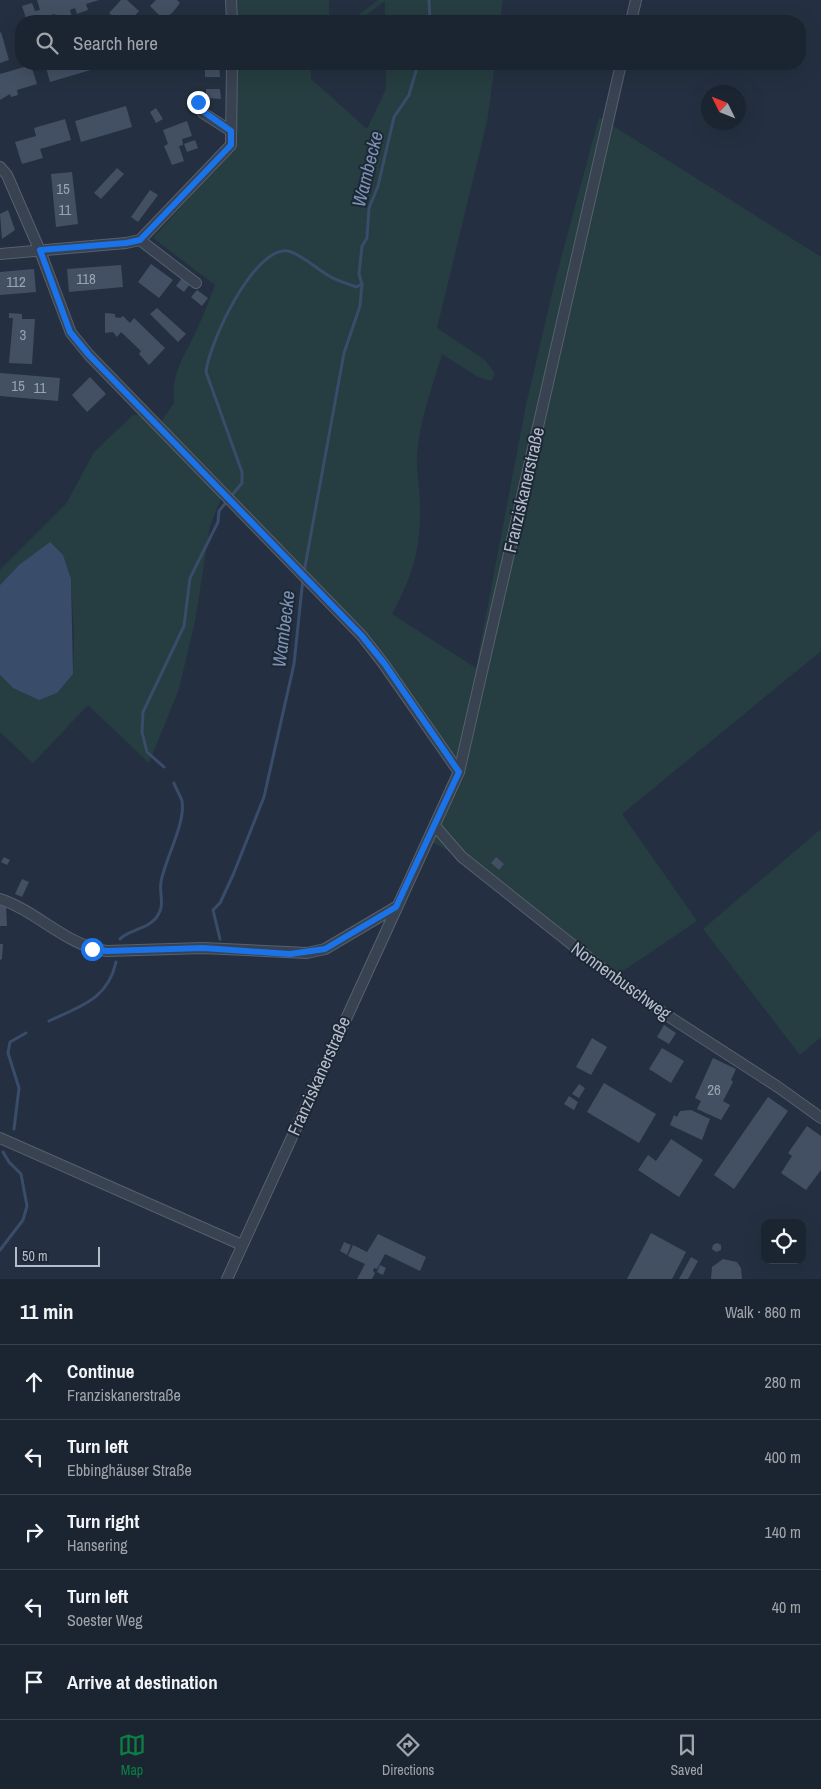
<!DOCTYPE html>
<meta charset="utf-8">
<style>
body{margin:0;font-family:"Archivo Narrow",sans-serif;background:#28303d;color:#f1f3f6}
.controls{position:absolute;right:15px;bottom:15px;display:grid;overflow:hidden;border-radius:10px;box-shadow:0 5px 20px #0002}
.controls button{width:45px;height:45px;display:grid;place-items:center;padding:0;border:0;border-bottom:1px solid #39414d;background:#1b2431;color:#f1f3f6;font:25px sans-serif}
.compass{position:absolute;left:701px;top:85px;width:45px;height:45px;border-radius:50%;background:#1b2431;box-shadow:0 5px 20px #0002;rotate:313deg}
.scale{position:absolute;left:15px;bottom:12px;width:85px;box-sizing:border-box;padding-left:5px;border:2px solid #b5bdcb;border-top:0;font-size:14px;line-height:18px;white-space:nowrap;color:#b5bdcb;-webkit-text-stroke:4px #1d2735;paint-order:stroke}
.stop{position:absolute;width:15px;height:15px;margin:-11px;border:4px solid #1a73e8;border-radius:50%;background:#fff}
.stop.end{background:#1a73e8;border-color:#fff;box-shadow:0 1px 5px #0008}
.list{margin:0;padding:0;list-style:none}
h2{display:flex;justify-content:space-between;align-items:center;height:65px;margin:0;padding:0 20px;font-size:21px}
h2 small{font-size:16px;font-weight:400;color:#a0a4ab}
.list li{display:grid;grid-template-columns:32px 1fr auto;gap:15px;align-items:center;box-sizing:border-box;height:75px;padding:0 20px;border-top:1px solid #39414d}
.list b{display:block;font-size:19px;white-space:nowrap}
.list p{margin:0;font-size:16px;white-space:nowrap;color:#a0a4ab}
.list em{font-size:16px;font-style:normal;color:#a0a4ab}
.icon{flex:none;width:28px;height:28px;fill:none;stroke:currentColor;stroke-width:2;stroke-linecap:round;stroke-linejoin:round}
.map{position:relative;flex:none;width:821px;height:1279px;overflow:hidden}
.search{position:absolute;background:#1b2431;box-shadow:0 5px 20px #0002;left:15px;right:15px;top:15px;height:55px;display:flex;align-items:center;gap:12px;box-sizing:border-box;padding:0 18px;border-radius:20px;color:#a0a4ab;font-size:19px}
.sheet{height:440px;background:#1b2431}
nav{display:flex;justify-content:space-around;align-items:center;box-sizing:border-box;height:70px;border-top:1px solid #39414d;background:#1b2431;font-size:14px;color:#a0a4ab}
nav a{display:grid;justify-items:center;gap:2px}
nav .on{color:#0b8043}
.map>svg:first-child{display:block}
</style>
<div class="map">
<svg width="821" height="1279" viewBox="0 0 821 1279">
<rect width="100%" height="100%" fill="#243041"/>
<g fill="#263e41">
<rect x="236" y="0" width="93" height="21"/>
<polygon points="378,0 503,0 500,21 385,21 385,1 358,21 351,21"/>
<path d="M237 64H311V79L367 129 386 89V64H495L487 122 437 328 485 360 495 374 491 381 478 377 442 354C432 387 420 420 417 454 416 471 420 488 420 504 421 550 413 574 392 614L476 668 526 405 555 281 599 117 821 257V651L622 814 697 921 608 981 469 867 445 849 423 837 452 772 368 648 222 496 210 526 195 621 179 689 149 763 88 705 33 763 0 732V675L13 688 73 674 74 636 71 579 19 565 0 585V570L66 504 94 452 133 415H141L157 428 174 403C171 372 185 356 197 329 204 315 209 300 215 285L153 238 237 145Z"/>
<polygon points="821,829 821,1037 800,1055 703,929"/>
</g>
<polygon fill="#394c6a" points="50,542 63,555 71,579 73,674 57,693 39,700 13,688 0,675 0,585 19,565"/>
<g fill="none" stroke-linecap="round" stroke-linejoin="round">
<g stroke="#394c6a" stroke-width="3">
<polyline points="429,0 430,21"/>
<polyline points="304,572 344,353 360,306 362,284 359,274 362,246 367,238 369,208 378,186 394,117 409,95 418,64"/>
<path d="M164 767 147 752 142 732 143 712 184 626 190 578 218 522 219 511 242 483V472L206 372C209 343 254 246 288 251 300 253 319 271 331 277 338 281 348 284 356 287L362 284"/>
<path d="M120 939C129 929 149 930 158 915 165 904 159 894 161 882 165 859 186 823 182 801 180 795 176 789 174 783"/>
<polyline points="220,939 213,910 220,903 233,875 264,797 294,664 303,578"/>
<path d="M49 1021C81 1006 108 999 116 962"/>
<polyline points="14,1129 19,1088 8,1053 10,1042 26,1033"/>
<polyline points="0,1250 23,1220 27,1206 21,1174 9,1162 3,1152"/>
</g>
</g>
<g fill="#435063">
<polygon points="37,0 99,0 86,4 88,10 77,14 75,8 70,10 72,17 65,16 56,18 55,14 42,17 43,21 27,21 22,6 32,3 35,11 40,10"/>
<polygon points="121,0 127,0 139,11 130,21 118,21 109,13"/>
<polygon points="156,0 177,0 180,3 173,12 164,20 150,6"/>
<polygon points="199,19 219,19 219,21 200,21"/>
<polygon points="1,32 9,60 0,63 0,33"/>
<polygon points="45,64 111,64 50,82"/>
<polygon points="194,64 219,64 220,77 205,77 205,67 194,67"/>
<polygon points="31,65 37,84 17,90 18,95 11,97 10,94 0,100 0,74"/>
<polygon points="206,89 220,89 221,99 206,98"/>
<polygon points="126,106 132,127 81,142 75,121"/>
<polygon points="156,108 163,119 156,123 150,112"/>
<polygon points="65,119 71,140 40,149 43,158 22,164 15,142 36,136 34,128"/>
<polygon points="187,121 192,136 182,139 183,145 179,146 184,161 172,165 164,146 168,144 163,130"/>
<polygon points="195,140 198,148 187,152 184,144"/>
<polygon points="117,168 124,174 101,199 94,193"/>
<polygon points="72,172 78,224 56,227 51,174"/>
<polygon points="150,190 158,195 138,222 131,217"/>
<polygon points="8,210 15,230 2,239 0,214"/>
<polygon points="151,264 173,280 159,298 138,282"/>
<polygon points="121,265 123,287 69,292 67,269"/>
<polygon points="34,269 36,292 0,295 0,272"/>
<polygon points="182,278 190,284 184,292 176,286"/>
<polygon points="197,290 208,298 202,306 191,297"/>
<polygon points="157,308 186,334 178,342 150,314"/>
<polygon points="9,313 22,314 22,319 35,319 32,364 9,363 13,318 9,318"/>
<polygon points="105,313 115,314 115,317 120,318 123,316 130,323 134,318 165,348 149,365 139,354 141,351 121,332 117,337 113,332 105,333"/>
<polygon points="0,373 60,378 58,401 0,396"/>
<polygon points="90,377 106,394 87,412 72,395"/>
<polygon points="4,857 10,860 7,865 1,862"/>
<polygon points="496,857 504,864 499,870 491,863"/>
<polygon points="22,879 29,882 22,897 15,894"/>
<polygon points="0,905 6,905 7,926 0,926"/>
<polygon points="0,944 3,944 2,959 0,960"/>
<polygon points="664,1025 676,1033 669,1044 657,1037"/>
<polygon points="592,1038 607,1047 591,1075 576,1067"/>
<polygon points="662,1048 684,1061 671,1083 649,1069"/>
<polygon points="713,1058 736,1069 731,1080 733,1082 723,1101 730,1105 721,1120 697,1109 701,1101 695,1098"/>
<polygon points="604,1083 656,1114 639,1143 587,1112"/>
<polygon points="579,1084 585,1088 579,1098 572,1094"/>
<polygon points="569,1096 578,1102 574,1110 564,1104"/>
<polygon points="768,1097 788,1111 734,1189 714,1175"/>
<polygon points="691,1110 710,1119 702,1140 670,1125 674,1115 677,1117 680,1111"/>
<polygon points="807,1126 821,1136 821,1170 806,1190 781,1173 792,1156 788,1153"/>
<polygon points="671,1139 703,1160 679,1197 638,1170 648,1155 656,1161"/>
<polygon points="651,1233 686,1252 672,1279 627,1279"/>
<polygon points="378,1234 426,1257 420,1271 385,1254 377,1269 374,1268 373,1271 375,1273 372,1279 357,1279 365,1264 348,1256 353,1245 367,1252"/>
<polygon points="344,1242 351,1245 347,1255 340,1251"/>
<polygon points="717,1243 721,1245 721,1250 716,1252 712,1249 713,1245"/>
<polygon points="691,1257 698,1261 688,1279 679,1279"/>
<polygon points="723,1259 737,1262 741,1268 742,1279 711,1279 712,1267"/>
<polygon points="380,1265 386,1268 383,1275 377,1272"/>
</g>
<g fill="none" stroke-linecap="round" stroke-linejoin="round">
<g stroke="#56606e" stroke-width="12">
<g id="minor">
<polyline points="231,0 232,21"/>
<polyline points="631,21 636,0"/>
<polyline points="197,102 203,113 231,131"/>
<polyline points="0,167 7,175 40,251 71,333 89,355 362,636 383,663 459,772"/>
<polyline points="140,240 196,283"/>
<polyline points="0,254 126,243 140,240 231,145 232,64"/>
<polyline points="435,826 462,857 608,973 665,1014 778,1087 821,1118"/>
<path d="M0 899C39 912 66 946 107 951L203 948 307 953 325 949 396 907"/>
<polyline points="0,1138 242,1245"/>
<polyline points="227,1279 459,772 621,64"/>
</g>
</g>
<use href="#minor" stroke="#384250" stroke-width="10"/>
</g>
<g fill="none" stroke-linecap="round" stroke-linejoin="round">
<polyline stroke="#1a73e8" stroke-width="6" points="92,949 107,951 203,948 290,954 325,949 396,907 459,772 384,663 362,636 89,355 70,332 40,250 126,243 140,240 231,145 231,131 204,112 198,102"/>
</g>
<g text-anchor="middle" stroke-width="4" stroke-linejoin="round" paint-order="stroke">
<g font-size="15" fill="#98a2b1">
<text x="63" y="194">15</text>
<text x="65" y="215">11</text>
<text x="86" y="284">118</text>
<text x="16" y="287">112</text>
<text x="23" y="340">3</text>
<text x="18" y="391">15</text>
<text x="40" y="393">11</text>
<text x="714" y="1095">26</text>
</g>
<g font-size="18" fill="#b5bdcb" stroke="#1d2735">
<text transform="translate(524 490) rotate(-77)" y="6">Franziskanerstraße</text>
<text transform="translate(621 981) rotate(36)" y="6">Nonnenbuschweg</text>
<text transform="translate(319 1076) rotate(-66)" y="6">Franziskanerstraße</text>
</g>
<g font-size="19" font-style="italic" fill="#7c92b3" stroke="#1d2735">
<text transform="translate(367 169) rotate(-76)" y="7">Wambecke</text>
<text transform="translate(283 629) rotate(-83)" y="7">Wambecke</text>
</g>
</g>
</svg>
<div class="controls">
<button><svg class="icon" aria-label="locate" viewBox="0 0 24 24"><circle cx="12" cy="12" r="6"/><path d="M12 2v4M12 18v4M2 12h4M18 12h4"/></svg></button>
</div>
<svg class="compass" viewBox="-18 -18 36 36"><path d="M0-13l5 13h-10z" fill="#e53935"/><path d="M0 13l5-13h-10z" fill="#a0a4ab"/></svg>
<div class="scale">50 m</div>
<div class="stop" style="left:92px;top:949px"></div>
<div class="stop end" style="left:198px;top:102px"></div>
<div class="search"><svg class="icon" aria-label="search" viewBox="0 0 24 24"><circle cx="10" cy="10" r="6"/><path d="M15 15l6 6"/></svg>Search here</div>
</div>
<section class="sheet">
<h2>11 min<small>Walk · 860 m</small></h2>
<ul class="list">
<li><svg class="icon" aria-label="ahead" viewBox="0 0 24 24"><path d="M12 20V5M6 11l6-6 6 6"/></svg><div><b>Continue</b><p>Franziskanerstraße</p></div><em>280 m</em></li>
<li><svg class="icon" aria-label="left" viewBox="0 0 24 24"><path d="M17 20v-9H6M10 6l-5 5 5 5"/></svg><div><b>Turn left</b><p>Ebbinghäuser Straße</p></div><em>400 m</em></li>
<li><svg class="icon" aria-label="right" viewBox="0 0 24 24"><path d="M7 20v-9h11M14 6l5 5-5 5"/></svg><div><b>Turn right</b><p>Hansering</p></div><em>140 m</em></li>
<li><svg class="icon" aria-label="left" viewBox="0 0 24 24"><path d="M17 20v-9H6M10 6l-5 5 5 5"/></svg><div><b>Turn left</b><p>Soester Weg</p></div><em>40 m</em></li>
<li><svg class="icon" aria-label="arrive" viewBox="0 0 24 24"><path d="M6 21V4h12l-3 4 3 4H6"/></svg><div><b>Arrive at destination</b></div></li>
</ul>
</section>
<nav>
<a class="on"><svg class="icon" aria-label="map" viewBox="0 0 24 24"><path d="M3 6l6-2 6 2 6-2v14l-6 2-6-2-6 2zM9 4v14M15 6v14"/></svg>Map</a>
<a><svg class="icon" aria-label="directions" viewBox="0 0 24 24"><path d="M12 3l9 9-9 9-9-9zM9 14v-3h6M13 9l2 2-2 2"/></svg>Directions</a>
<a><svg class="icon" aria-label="saved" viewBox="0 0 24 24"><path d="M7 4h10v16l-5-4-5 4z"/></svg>Saved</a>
</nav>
